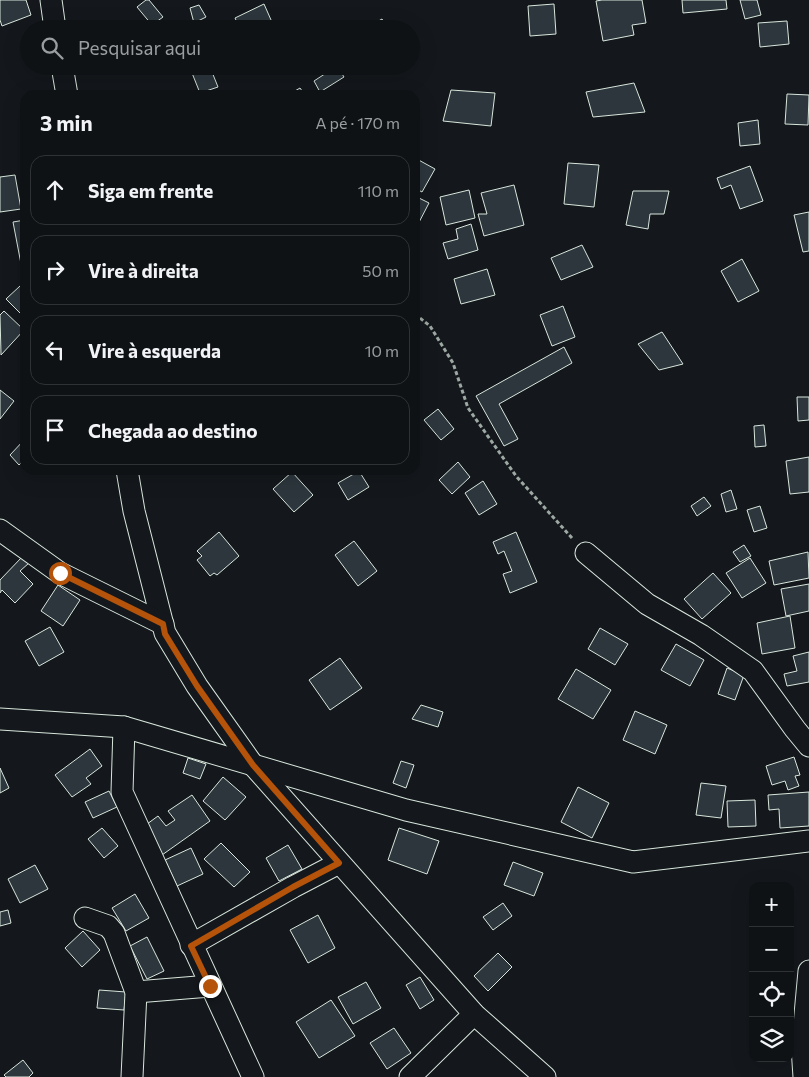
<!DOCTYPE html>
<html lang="pt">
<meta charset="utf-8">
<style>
body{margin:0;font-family:Commissioner,sans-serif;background:#181b1e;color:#f1f3f6}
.controls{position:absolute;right:15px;bottom:15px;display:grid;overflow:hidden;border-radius:10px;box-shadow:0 5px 20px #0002}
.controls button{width:45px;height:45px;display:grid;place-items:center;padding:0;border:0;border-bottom:1px solid #2f3234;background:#0f1215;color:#f1f3f6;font:25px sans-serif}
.stop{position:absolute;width:15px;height:15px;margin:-11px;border:4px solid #b45309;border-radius:50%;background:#fff}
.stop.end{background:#b45309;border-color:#fff;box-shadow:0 1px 5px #0008}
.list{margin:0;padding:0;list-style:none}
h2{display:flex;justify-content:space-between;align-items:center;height:65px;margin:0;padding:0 20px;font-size:21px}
h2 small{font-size:16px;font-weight:400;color:#9b9ea0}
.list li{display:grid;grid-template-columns:32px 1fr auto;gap:15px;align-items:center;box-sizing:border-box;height:70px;margin:0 10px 10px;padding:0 10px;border:1px solid #2f3234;border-radius:15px}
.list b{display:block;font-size:19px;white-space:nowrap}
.list em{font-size:16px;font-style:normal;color:#9b9ea0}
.icon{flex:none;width:28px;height:28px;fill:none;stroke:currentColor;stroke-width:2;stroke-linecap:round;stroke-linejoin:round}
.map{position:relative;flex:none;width:809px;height:1077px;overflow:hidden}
.search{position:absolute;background:#0f1215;box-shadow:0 5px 20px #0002;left:20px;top:20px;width:400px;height:55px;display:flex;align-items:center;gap:12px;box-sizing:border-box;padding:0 18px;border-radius:28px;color:#9b9ea0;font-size:19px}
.panel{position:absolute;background:#0f1215;box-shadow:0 5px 20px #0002;left:20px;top:90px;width:400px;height:385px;border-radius:15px}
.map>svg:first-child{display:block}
</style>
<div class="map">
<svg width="809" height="1077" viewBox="0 0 809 1077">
<rect width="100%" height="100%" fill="#14181c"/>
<g fill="#2c363c" stroke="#d8e6dc">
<polygon points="0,0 26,0 31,15 2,26 0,20"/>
<polygon points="146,0 149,0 163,17 152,25 137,7"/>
<polygon points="602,0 642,0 646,23 632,25 634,35 603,41 596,1"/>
<polygon points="682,0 726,0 727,9 683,13"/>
<polygon points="740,0 757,0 761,15 745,19"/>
<polygon points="264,4 275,29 240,29 235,18"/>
<polygon points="554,4 556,34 530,36 528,6"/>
<polygon points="199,5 206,17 194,23 190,8"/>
<polygon points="382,19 388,29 364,29"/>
<polygon points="787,21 789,44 760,47 758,23"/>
<polygon points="337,66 344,77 320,92 314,81"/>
<polygon points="210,67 218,87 200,93 192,73"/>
<polygon points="634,83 645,112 593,117 586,92"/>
<polygon points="300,88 305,95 288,95"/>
<polygon points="451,90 495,93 491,126 443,121"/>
<polygon points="787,94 809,95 808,125 785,124"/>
<polygon points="758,120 760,144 740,146 738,123"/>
<polygon points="415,158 435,169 422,192 415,188"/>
<polygon points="568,163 599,165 594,207 564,204"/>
<polygon points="750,166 763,201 740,209 731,185 721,189 717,178"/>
<polygon points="15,175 21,209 0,212 0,177"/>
<polygon points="514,185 524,225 484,236 478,214 487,214 481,193"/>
<polygon points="469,190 475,218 446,225 440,197"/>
<polygon points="633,191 669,191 664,214 650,214 648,229 626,225"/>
<polygon points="415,196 429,203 415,230"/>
<polygon points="809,212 809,251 803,252 794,215"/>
<polygon points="25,220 25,268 22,269 13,222"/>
<polygon points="471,224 478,250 448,259 443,243 458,239 456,229"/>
<polygon points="582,245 593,267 561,280 551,258"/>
<polygon points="742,259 759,291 738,302 721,271"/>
<polygon points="487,269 495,295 461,304 454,279"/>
<polygon points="20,286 25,291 25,318 6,299"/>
<polygon points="563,306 575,337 552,346 540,315"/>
<polygon points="4,311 24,330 1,355 0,315"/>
<polygon points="662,332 683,364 659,370 638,344"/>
<polygon points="564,347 572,363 499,404 518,439 504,446 476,396"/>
<polygon points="0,390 14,401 0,419"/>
<polygon points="797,397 809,397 809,420 798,421"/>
<polygon points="438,409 454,429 441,440 424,420"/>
<polygon points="764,425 766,446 755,447 754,426"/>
<polygon points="25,439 25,459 19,465 10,455"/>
<polygon points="809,457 809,492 790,494 786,461"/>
<polygon points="458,462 470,477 452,494 439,480"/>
<polygon points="359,471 369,487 348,500 338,483"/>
<polygon points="292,472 313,495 294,512 273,489"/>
<polygon points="483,481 497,504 479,515 465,493"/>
<polygon points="731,490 737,509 726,512 721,494"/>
<polygon points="704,497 711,506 697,516 691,506"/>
<polygon points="760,506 767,528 754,532 747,510"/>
<polygon points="219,532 239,556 217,575 214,573 210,576 197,560 202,556 197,551"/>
<polygon points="516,532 537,582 510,593 503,574 512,571 504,551 498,554 493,542"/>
<polygon points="354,541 377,571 358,586 335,555"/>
<polygon points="744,545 751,556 740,562 733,552"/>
<polygon points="808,552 809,578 774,585 769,561"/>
<polygon points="22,557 29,563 20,571 33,584 15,603 2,590 0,593 0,580"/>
<polygon points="750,558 766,583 742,598 726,573"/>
<polygon points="713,573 731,593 702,619 684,599"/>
<polygon points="809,584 809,611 786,616 781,589"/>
<polygon points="58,585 80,600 63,626 41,611"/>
<polygon points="790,616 795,648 762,654 757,623"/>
<polygon points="50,627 64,652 39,666 25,641"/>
<polygon points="600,628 628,644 615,665 588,649"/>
<polygon points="676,644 704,660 690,686 661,670"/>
<polygon points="809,652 809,682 787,686 784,674 797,671 793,656"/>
<polygon points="340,658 362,688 330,710 309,680"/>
<polygon points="727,668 744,675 735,700 718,694"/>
<polygon points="576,669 611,690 593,719 558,699"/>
<polygon points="421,705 443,712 438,727 412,719"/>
<polygon points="635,711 667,725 655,754 623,740"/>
<polygon points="90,749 102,766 86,778 91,784 72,797 55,775"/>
<polygon points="794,757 800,775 795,776 799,786 788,790 785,781 772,785 766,766"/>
<polygon points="188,758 206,764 200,779 183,773"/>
<polygon points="401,761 414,765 406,788 393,783"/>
<polygon points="0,768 9,788 0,793"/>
<polygon points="223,777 246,797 225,820 203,801"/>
<polygon points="701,783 726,786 721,818 696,815"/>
<polygon points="578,787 609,803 592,838 561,822"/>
<polygon points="109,791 117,807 93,818 85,802"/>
<polygon points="809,792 809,826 780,828 779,809 769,810 768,795"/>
<polygon points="192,795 210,821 162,855 143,827 158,816 166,826 175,820 168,811"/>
<polygon points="755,800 756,826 728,827 727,801"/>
<polygon points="102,828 118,846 104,858 88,839"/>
<polygon points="399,828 439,841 427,874 388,860"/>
<polygon points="221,843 250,872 234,887 204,859"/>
<polygon points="288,845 302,869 279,881 266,858"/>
<polygon points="191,848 203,874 177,886 165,860"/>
<polygon points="513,862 543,873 534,896 504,885"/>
<polygon points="35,865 48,889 20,903 8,879"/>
<polygon points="135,894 149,918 126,931 112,908"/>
<polygon points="503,903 512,916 493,930 483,917"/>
<polygon points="8,910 11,923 0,926 0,912"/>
<polygon points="318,915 335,948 308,963 290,930"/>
<polygon points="83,931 100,950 82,967 65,948"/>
<polygon points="147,937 164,971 147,979 130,946"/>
<polygon points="498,953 512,967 488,991 474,976"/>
<polygon points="420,977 434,1000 420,1009 406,985"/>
<polygon points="366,982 381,1008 353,1024 338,997"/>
<polygon points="99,990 126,992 124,1010 97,1008"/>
<polygon points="331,1000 355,1036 319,1058 296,1022"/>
<polygon points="394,1028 411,1053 387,1069 370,1043"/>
<polygon points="23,1060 33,1073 29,1077 6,1077 4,1075"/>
</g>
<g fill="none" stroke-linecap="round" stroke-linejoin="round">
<g stroke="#d8e6dc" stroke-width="23">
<g id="street">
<polyline points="51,0 55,29"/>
<polyline points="62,66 67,95"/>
<polyline points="127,470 134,511 165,633 197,686 253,765 474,1014 545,1077"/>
<polyline points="0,530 60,573 163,624"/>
<polyline points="586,553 647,604 701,635 753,671 795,729 809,746"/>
<polyline points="0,719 124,727 406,810 633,862 809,841"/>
<polyline points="124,727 122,792 253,1077"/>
<polyline points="85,918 108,926 114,933 136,992 132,1077"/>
<polyline points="191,945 293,887 339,863"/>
<polyline points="136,992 210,986"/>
<polyline points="410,1077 474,1014"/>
<polyline points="804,1077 802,1047 809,971"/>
</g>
</g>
<polyline stroke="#9da8a2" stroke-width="3" stroke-dasharray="4 2.5" stroke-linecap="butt" points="415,314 430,326 453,363 468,408 516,476 572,538"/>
<use href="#street" stroke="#14181c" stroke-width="21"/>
</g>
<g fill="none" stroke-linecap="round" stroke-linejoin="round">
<polyline stroke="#b45309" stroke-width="6" points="60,573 163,624 165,634 197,686 253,765 339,863 293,887 191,946 210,986"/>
</g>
</svg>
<div class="controls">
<button>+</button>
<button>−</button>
<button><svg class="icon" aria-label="locate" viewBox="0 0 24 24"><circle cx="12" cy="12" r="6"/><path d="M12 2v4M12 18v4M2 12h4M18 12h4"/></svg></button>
<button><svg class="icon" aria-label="layers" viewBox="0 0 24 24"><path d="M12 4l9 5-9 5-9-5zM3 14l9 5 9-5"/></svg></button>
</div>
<div class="stop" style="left:60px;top:573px"></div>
<div class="stop end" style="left:210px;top:986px"></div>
<div class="search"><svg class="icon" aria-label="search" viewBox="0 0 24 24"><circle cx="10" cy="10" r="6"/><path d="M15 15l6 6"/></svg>Pesquisar aqui</div>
<section class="panel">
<h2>3 min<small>A pé · 170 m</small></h2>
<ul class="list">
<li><svg class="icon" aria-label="ahead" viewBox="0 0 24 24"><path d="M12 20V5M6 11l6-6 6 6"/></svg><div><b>Siga em frente</b></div><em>110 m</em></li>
<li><svg class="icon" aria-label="right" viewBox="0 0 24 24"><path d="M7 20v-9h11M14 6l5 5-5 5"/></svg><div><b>Vire à direita</b></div><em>50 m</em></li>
<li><svg class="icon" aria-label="left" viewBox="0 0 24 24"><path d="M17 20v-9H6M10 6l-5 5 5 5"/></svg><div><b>Vire à esquerda</b></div><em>10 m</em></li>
<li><svg class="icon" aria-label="arrive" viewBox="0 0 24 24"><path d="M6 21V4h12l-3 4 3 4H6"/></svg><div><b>Chegada ao destino</b></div></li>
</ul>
</section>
</div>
